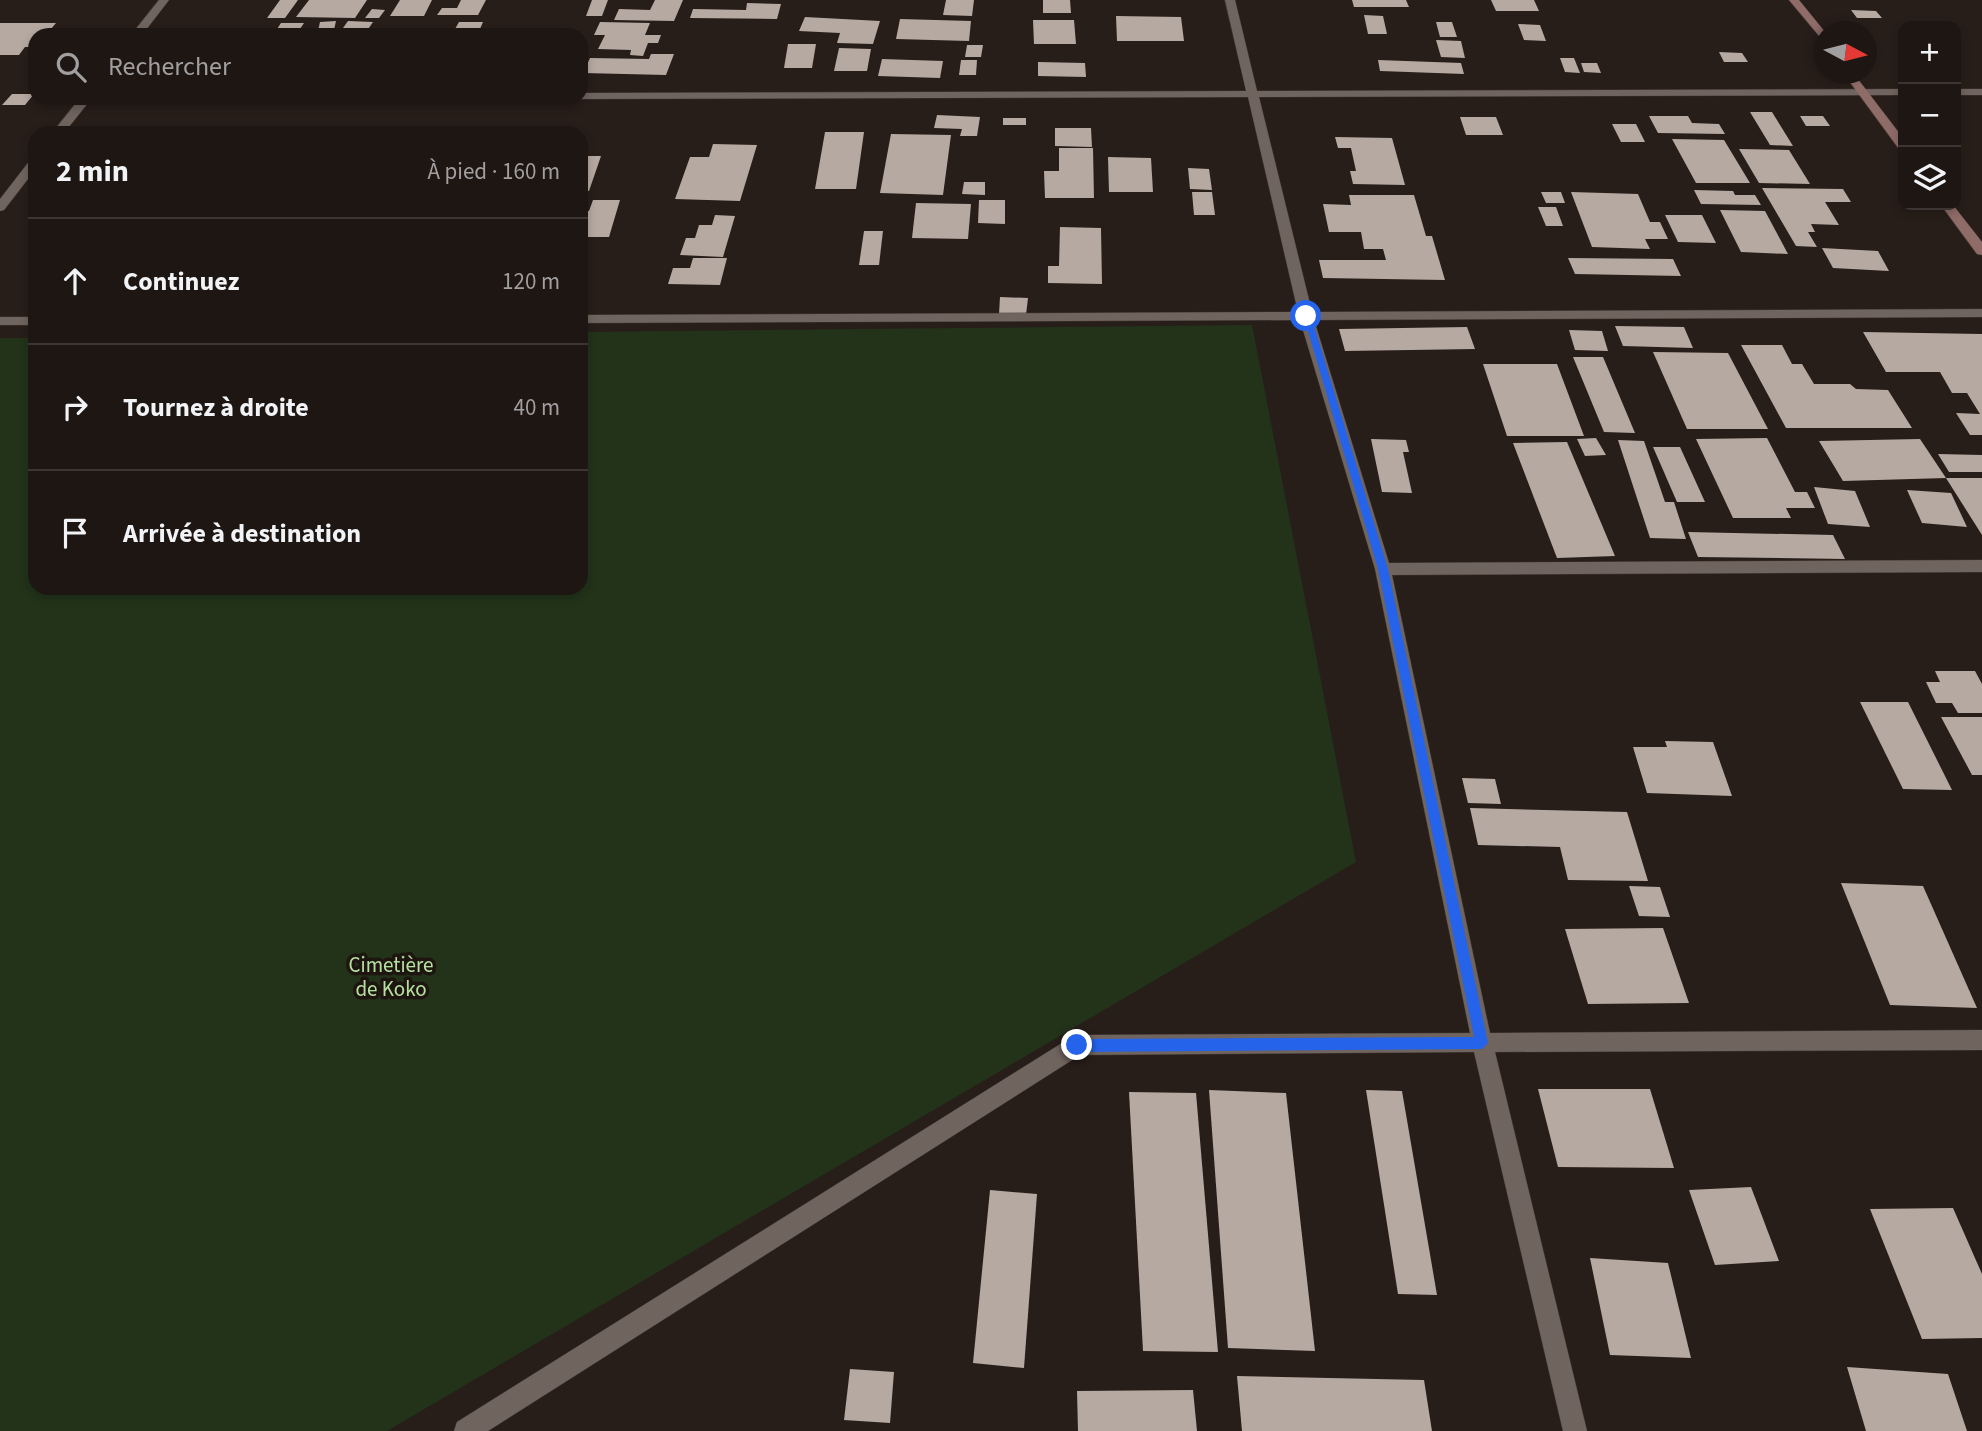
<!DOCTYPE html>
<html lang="fr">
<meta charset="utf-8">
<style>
body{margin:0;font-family:"Source Sans 3",sans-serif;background:#2b2321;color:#f1f3f6}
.controls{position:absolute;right:21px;top:21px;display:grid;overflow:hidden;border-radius:14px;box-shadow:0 4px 10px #0003}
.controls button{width:63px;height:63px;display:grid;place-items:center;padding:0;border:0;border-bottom:2px solid #3c3533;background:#1e1613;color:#f1f3f6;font:35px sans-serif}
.compass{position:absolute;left:1814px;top:21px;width:63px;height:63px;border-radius:50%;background:#1e1613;box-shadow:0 4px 10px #0003;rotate:97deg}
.stop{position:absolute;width:21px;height:21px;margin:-16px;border:5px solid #2563eb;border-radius:50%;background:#fff}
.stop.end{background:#2563eb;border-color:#fff;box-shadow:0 2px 7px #0008}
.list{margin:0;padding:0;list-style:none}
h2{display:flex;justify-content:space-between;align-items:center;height:91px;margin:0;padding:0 28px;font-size:30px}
h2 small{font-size:23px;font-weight:400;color:#a19fa0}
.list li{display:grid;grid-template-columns:46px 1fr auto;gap:21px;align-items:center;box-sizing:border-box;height:126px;padding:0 28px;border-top:2px solid #3c3533}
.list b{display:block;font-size:26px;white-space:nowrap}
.list em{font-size:23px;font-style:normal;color:#a19fa0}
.icon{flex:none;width:38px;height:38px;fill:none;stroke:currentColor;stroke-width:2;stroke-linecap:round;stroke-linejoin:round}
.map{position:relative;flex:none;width:1982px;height:1431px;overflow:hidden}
.search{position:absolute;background:#1e1613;box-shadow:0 4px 10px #0003;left:28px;top:28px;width:560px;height:77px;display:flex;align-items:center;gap:18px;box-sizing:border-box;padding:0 24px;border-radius:21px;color:#a19fa0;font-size:26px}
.panel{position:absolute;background:#1e1613;box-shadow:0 4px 10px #0003;left:28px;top:126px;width:560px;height:469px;border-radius:21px}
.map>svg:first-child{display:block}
</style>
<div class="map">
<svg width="1982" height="1431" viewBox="0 0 1982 1431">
<rect width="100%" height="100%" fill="#281e19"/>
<polygon fill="#22331a" points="1252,325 1356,862 387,1431 0,1431 0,338 35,338 35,588 581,588 581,332"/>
<g fill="#b6a9a2">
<polygon points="280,0 298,0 285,18 267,18"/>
<polygon points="309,0 367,0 355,18 296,17"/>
<polygon points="400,0 432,0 424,16 390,16"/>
<polygon points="461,0 486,0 478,15 437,15 442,8 457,8"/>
<polygon points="592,0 608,0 602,16 586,16"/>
<polygon points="655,0 683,0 674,21 614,20 619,9 650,10"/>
<polygon points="946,0 974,0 972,16 943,15"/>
<polygon points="1043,0 1070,0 1071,13 1043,13"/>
<polygon points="1352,0 1406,0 1409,7 1354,7"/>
<polygon points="1491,0 1534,0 1539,11 1496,11"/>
<polygon points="747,3 781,4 777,19 690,18 693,9 746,10"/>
<polygon points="372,9 385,10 379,18 365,18"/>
<polygon points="1851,10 1876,11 1882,18 1857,18"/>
<polygon points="1364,15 1383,16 1387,34 1368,34"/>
<polygon points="1116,16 1181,17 1184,41 1117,41"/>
<polygon points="805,17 880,21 873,44 837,43 840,33 799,31"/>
<polygon points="900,19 971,21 969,41 896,39"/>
<polygon points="1033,20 1074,20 1076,44 1034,44"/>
<polygon points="336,21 334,30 318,31 320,22"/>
<polygon points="348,21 373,22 364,35 338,35"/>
<polygon points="459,22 483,22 480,29 466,29 480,30 477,35 461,35 464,29 455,29"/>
<polygon points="600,22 650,23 645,35 661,35 658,43 648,43 643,56 630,55 631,50 598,49 605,35 594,35"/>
<polygon points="1436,22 1452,22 1457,37 1440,37"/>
<polygon points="0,23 56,23 46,35 35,35 35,47 25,47 19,55 0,55"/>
<polygon points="281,23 304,23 296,35 273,35"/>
<polygon points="1518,24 1540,25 1546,41 1524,40"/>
<polygon points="1436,40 1461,41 1465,58 1441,57"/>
<polygon points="788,44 816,44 812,68 784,68"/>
<polygon points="967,45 983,45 981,57 965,57"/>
<polygon points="839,48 871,49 867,71 834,71"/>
<polygon points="1719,52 1742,53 1748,62 1724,62"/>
<polygon points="651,54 674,54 666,75 583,73 590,58 649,59"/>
<polygon points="1560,58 1574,58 1580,73 1565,72"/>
<polygon points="882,59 943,61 940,78 878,76"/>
<polygon points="961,60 977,60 976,75 959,75"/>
<polygon points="1378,60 1461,63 1464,74 1380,71"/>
<polygon points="1038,62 1085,63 1086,77 1038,76"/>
<polygon points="1581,63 1597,63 1601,73 1584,72"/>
<polygon points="12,94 34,94 25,105 2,105"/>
<polygon points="1750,112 1772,112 1793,146 1770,145"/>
<polygon points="937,115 980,117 977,136 960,136 962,129 934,128"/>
<polygon points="1649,116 1688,116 1692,123 1719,124 1725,134 1658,133"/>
<polygon points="1800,116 1823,116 1830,126 1806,126"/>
<polygon points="1460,117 1496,117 1503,135 1466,135"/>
<rect x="1003" y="118" width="23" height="7"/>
<polygon points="1612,124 1636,124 1645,142 1621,142"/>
<polygon points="190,126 216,126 211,133 185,133"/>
<polygon points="1055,128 1091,128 1092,147 1055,146"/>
<polygon points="825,132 864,132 856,189 815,189"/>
<polygon points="891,134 951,135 943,195 880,193"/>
<polygon points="1335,137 1392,138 1405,185 1353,184 1350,171 1356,171 1351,148 1338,148"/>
<polygon points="1672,139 1724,140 1750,183 1696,183"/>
<polygon points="713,144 757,145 740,201 675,199 690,157 709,157"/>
<polygon points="1059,148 1093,148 1094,198 1045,198 1044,171 1059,171"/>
<polygon points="1739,149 1789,150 1810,184 1759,183"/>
<polygon points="581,156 601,156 589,191 581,191"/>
<polygon points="1108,157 1151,158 1153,192 1109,192"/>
<polygon points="1188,168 1209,169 1212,190 1190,189"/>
<polygon points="964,182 985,182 985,195 962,194"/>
<polygon points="1762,188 1843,189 1851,202 1825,202 1839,225 1811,224 1815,232 1808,232 1817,247 1796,246"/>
<polygon points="1694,190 1733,191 1735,195 1755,195 1761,205 1701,204"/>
<polygon points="1192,192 1212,192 1215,215 1194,215"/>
<polygon points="1541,192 1561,192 1565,203 1546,203"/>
<polygon points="1571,192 1638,194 1650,222 1660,222 1668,239 1645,239 1650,249 1592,247"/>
<polygon points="1349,195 1414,195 1426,236 1432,236 1445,280 1323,278 1319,260 1386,260 1383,249 1364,249 1361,232 1329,232 1323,204 1351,205"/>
<polygon points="593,200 620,200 609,237 581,237 581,211 589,211"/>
<polygon points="979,200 1005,200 1005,224 978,223"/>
<polygon points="916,203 971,204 968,239 912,238"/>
<polygon points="1538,207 1556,207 1563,226 1546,226"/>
<polygon points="1720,210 1765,211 1788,254 1741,252"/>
<polygon points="715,215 735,216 723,257 680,255 686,238 695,238 699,225 712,225"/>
<polygon points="1665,215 1702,215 1716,243 1678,242"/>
<polygon points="1060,227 1101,228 1102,284 1048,283 1048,266 1059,266"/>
<polygon points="864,231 883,231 879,265 859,265"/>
<polygon points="1822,248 1878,251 1889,271 1833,268"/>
<polygon points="693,258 727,258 720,285 668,284 673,268 690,268"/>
<polygon points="1568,258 1673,259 1681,276 1575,274"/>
<polygon points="1000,297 1028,298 1026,315 999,314"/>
<polygon points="1615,326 1684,327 1693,348 1623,346"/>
<polygon points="1467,327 1475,349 1345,351 1339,329"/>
<polygon points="1569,330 1602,331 1608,351 1575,350"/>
<polygon points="1863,332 1982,334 1982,435 1970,435 1956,413 1980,414 1967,393 1952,393 1940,372 1886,372"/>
<polygon points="1741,345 1782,345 1792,364 1802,364 1814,384 1850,384 1856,389 1888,390 1912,428 1786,428"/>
<polygon points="1653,352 1728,353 1768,429 1687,429"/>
<polygon points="1573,357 1603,357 1635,433 1604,432"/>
<polygon points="1483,364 1557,364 1584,436 1507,436"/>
<polygon points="1596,438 1606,455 1585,456 1577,439"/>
<polygon points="1767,438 1795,492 1807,492 1815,508 1786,508 1791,518 1733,518 1696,439"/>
<polygon points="1371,439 1406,440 1409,452 1403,452 1412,493 1382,492"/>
<polygon points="1920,439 1946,478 1843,481 1819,441"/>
<polygon points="1618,440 1644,441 1665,502 1674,502 1686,539 1650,538"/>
<polygon points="1567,442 1615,556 1557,558 1513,443"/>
<polygon points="1653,447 1680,447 1705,502 1677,502"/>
<polygon points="1938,454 1982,455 1982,472 1949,472"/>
<polygon points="1946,478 1982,478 1982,535"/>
<polygon points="1814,487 1855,491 1870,527 1828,524"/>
<polygon points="1907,490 1951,493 1967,527 1922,523"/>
<polygon points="1688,532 1833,535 1845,559 1698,557"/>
<polygon points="1935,671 1975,671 1982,684 1982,713 1958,713 1952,703 1936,703 1926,682 1940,682"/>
<polygon points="1860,702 1908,702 1952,790 1903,789"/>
<polygon points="1941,717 1982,717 1982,775 1972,775"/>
<polygon points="1665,741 1713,742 1732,796 1647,793 1633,747 1667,747"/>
<polygon points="1462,778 1495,779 1501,804 1468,803"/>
<polygon points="1470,808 1627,812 1648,881 1568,880 1560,847 1478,845"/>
<polygon points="1841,883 1923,886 1977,1008 1890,1005"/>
<polygon points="1629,886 1660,887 1670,917 1639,916"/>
<polygon points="1663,928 1689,1003 1588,1004 1565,929"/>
<polygon points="1538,1089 1650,1089 1674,1168 1558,1167"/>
<polygon points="1209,1090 1286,1093 1315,1351 1228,1348"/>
<polygon points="1366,1090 1402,1091 1437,1295 1398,1294"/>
<polygon points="1129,1092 1196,1093 1218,1352 1143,1351"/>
<polygon points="1751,1187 1779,1261 1715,1265 1689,1190"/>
<polygon points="990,1190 1037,1194 1024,1368 973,1363"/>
<polygon points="1953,1208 1982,1274 1982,1338 1922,1339 1870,1209"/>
<polygon points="1590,1258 1668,1263 1691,1358 1610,1355"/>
<polygon points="1847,1367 1948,1374 1967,1431 1866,1431"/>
<polygon points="850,1369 894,1372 890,1423 844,1420"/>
<polygon points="1237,1376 1424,1380 1432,1431 1242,1431"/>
<polygon points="1193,1390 1197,1431 1078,1431 1077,1391"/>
</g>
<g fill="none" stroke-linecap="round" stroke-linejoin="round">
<g stroke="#403834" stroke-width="1">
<g id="street">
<polygon points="159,0 169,0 142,35 131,35"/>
<polygon points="1225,0 1235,0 1257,91 1903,89 1903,95 1259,97 1312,312 1982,309 1982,317 1314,320 1389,563 1982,560 1982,572 1392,575 1490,1033 1982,1030 1982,1050 1495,1052 1587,1431 1563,1431 1474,1052 1080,1055 488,1431 454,1431 457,1422 1070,1038 1077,1035 1470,1033 1375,569 1300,320 581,323 581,315 1298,312 1248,97 581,99 577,98 581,98 581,93 1246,91"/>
<rect x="1956" y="89" width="26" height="6"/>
<polygon points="80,98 92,98 64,133 52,133"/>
<polygon points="35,158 35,170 4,210 0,211 0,199 31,159"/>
<rect x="0" y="317" width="35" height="8"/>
</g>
</g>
<g stroke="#403834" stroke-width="1">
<g id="secondary">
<polygon points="1789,0 1799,0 1825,32 1825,43"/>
<polygon points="1844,74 1854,74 1903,138 1903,149 1899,149"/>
<polygon points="1941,205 1953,205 1982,242 1982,255 1977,254"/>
</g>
</g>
<use href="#street" fill="#70645e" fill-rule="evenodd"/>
<use href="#secondary" fill="#906c69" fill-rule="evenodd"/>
</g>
<polygon fill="#2563eb" points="1303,314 1311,316 1388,569 1488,1043 1482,1049 1077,1052 1070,1045 1077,1039 1474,1037 1378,569"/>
<g text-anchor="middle" stroke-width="7" stroke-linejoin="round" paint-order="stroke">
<g font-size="21" fill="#b4e19f" stroke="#1e1510">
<text x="391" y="972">Cimetière<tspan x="391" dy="24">de Koko</tspan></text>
</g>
</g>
</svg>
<div class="controls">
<button>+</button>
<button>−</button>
<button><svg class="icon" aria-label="layers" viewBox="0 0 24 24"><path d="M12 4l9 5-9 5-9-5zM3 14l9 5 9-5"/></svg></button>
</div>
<svg class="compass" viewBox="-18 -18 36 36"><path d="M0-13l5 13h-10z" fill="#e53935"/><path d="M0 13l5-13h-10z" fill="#a19fa0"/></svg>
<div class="stop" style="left:1306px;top:316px"></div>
<div class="stop end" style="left:1077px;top:1045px"></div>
<div class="search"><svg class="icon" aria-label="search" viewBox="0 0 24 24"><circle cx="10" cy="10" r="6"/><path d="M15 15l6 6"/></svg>Rechercher</div>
<section class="panel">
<h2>2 min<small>À pied · 160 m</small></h2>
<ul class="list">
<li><svg class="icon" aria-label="ahead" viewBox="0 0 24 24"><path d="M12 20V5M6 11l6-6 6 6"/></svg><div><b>Continuez</b></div><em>120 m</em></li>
<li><svg class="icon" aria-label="right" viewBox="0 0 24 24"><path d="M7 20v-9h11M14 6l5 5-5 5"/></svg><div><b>Tournez à droite</b></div><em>40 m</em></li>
<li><svg class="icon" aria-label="arrive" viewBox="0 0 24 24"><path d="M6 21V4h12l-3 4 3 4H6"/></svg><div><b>Arrivée à destination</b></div></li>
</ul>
</section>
</div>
